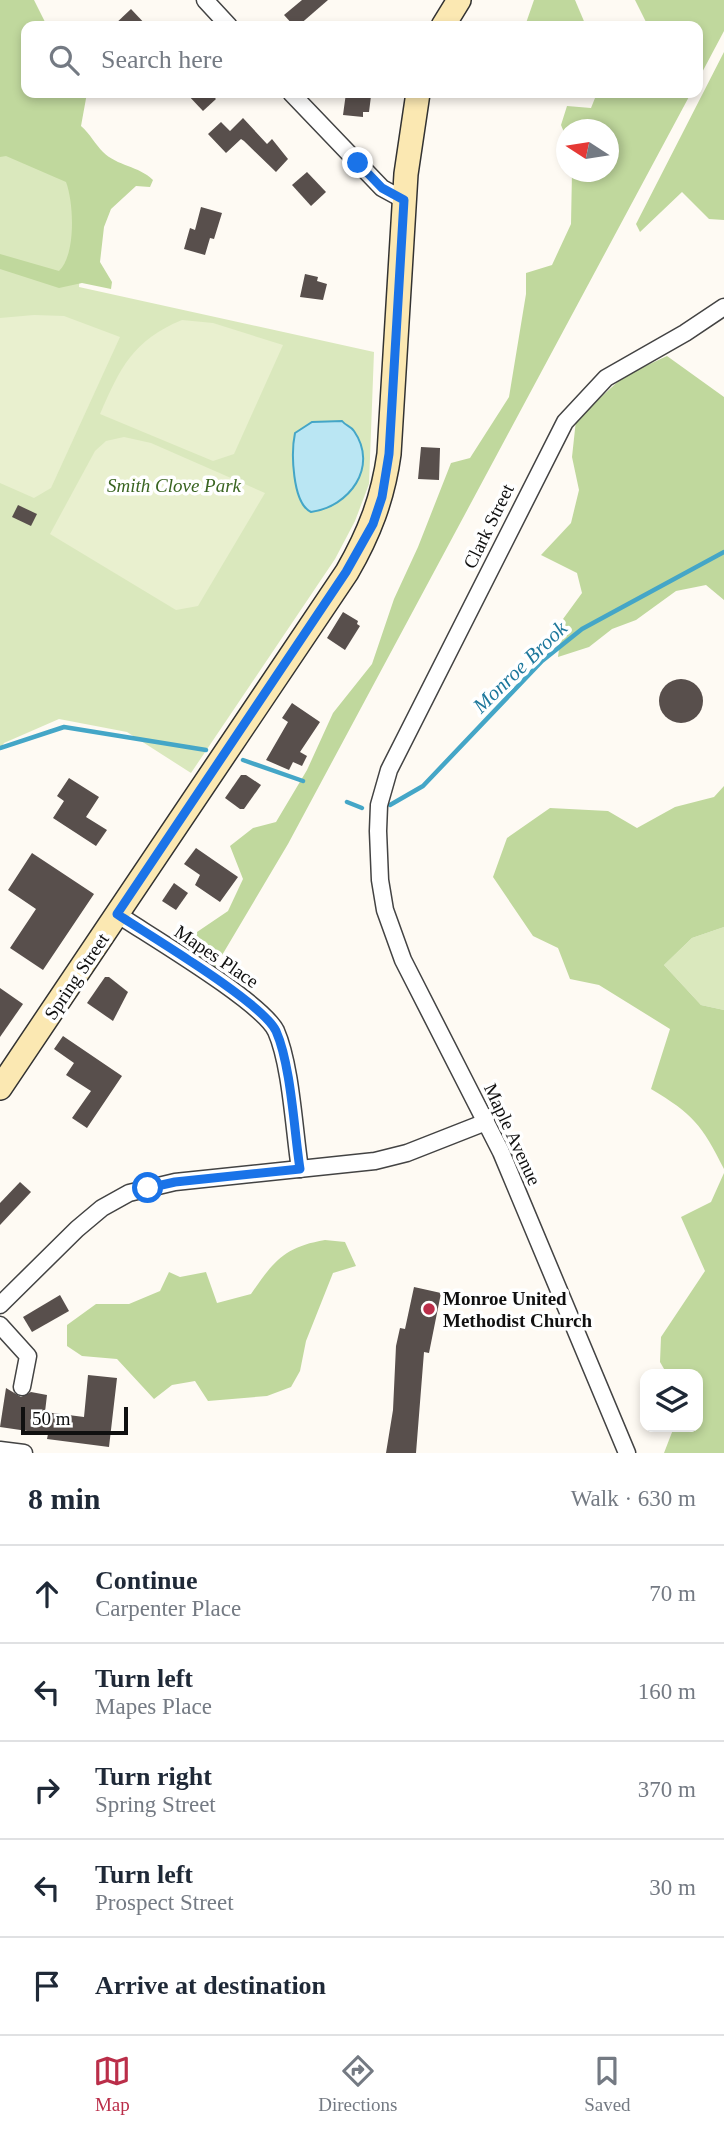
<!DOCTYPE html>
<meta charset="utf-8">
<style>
body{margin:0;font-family:Georgia,serif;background:#f2f2f3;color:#1f2937}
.controls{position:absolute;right:21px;bottom:21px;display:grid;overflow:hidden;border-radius:14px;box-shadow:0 4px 10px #0003}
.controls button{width:63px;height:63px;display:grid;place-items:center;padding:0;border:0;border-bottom:2px solid #e0e1e3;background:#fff;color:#1f2937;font:35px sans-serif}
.compass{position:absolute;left:556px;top:119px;width:63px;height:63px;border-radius:50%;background:#fff;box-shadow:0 4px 10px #0003;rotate:282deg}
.scale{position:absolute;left:21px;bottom:18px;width:107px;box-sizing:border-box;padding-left:7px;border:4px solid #101010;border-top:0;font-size:19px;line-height:24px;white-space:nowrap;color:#101010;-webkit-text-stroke:5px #fff;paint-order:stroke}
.stop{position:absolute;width:21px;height:21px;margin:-16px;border:5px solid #1a73e8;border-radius:50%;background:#fff}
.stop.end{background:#1a73e8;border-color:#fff;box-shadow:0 2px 7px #0008}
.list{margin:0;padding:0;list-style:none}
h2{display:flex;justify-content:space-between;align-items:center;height:91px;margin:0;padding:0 28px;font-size:30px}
h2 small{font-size:23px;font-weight:400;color:#747a83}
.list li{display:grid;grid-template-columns:46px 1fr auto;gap:21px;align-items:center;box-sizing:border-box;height:98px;padding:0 28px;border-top:2px solid #e0e1e3}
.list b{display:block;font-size:26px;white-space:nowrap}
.list p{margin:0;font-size:23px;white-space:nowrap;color:#747a83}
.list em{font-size:23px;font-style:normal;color:#747a83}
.icon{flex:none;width:38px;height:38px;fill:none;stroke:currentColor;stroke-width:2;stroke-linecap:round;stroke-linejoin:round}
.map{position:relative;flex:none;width:724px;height:1453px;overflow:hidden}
.search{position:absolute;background:#fff;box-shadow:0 4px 10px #0003;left:21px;right:21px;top:21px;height:77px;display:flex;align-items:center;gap:18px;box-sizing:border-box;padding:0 24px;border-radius:14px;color:#747a83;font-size:26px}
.sheet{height:581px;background:#fff}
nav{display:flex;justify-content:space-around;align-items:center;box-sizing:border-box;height:98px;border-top:2px solid #e0e1e3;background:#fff;font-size:19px;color:#747a83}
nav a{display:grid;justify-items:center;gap:4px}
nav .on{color:#ba2e49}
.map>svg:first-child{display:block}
</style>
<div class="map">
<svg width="724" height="1453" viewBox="0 0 724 1453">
<rect width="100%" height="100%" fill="#fefaf3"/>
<g fill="#dae8bd">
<polygon points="0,129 86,168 79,287 374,352 369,484 355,521 335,559 191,773 127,732 59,719 4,743 0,749"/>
<polygon points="724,927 724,1010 701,1005 664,965 692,938"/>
</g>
<g fill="#c0d89d">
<path d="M0 0H34L47 26H26V93H87L81 126C91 135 95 144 103 152 117 166 139 166 153 180L150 187 136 186 111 209 104 227 100 262 112 282 111 289 82 283 59 288 0 269V254L59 271C76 255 74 203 66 182L6 156 0 157Z"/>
<polygon points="534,0 575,0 586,26 525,26"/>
<polygon points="635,0 724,0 724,31 698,80 698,26 648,26"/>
<polygon points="724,52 724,220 709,219 682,192 640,232 636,224"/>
<polygon points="597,93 691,93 288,844 215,967 209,969 193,960 197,932 228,911 243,879 230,846 253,828 276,822 307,770 333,713 372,664 394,599 418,547 451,463 470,458 509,397 526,294 526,273 552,265 571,224 572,172 608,172 608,130 566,130 566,137 561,125 567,106 591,108"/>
<polygon points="667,356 724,397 724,600 706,585 676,591 636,620 612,629 589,647 558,657 563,619 582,593 577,573 541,555 571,523 579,490 572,457 576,420 624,376"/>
<path d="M724 786V927L692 938 664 965 701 1005 724 1010V1169C702 1125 693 1114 651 1089L670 1029 599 985 570 979 558 948 533 936 493 877 507 838 550 808 608 811 637 828 675 807 714 797Z"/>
<polygon points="724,1173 724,1453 664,1453 674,1427 698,1427 698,1374 667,1374 660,1362 661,1337 705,1271 681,1217 711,1202"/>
<path d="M325 1240 345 1242 356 1266 333 1273 306 1341 300 1371 291 1387 267 1396 208 1401 195 1381 172 1385 154 1399 117 1359 82 1356 67 1346V1325L96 1304H129L160 1291 169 1272 180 1277 206 1272 217 1303 251 1294C274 1261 284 1247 325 1240Z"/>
</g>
<g fill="#e9f0cf">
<polygon points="34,315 64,316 120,337 51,488 34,498 0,483 0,318"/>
<path d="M182 320 213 323 283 345 234 454 213 461 100 414C120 368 133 340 182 320Z"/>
<polygon points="124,437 151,443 265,493 198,606 176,610 50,534 95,451 106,441"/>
</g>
<path fill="#bae6f3" stroke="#44a6c7" stroke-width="2" d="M342 421C346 426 351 426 354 431 379 467 349 507 311 512 292 503 291 452 295 433L312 422Z"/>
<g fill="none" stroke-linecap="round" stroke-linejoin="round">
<g stroke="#44a6c7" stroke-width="4.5">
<polyline points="0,748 64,727 206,750"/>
<polyline points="243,760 303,781"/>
<polyline points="347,802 362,808"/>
<polyline points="390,805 423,786 542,661 582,629 724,552"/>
</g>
</g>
<g fill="#584f4c">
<polygon points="302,0 328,0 298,26 294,26 284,15"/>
<polygon points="131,9 147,26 113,26"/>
<polygon points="186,93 210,93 216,99 203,111"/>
<polygon points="346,93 371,96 369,112 363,112 363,117 343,115"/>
<polygon points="243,118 267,144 272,139 288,159 276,172 244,141 241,139 226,153 208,134 221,122 230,131"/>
<polygon points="307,172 326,192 311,206 292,185"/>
<polygon points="201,207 222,213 214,239 210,238 205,255 184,249 190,228 195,230"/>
<polygon points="305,274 318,277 317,281 327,284 323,300 300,297"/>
<polygon points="421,447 440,448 439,480 418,479"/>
<polygon points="18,505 37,514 31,526 12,517"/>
<polygon points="343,612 358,621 357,624 360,626 345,650 327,638"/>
<circle cx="681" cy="701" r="22"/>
<polygon points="292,703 320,722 300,752 307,756 302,766 293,762 289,770 266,760 288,722 282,718"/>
<polygon points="241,775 246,775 261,785 244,809 240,809 225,798"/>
<polygon points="69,778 99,797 86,817 107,830 96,846 53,818 64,801 57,796"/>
<polygon points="196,848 238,877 220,902 195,885 200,875 184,864"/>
<polygon points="32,853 94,894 43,970 10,948 36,909 8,890"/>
<polygon points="174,883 188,893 176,910 162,901"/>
<polygon points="105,977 109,977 128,992 113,1021 87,1003"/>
<polygon points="0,988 23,1004 0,1037"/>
<polygon points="63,1036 122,1076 87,1128 72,1118 91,1091 66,1075 74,1063 54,1049"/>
<polygon points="20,1182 31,1192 0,1225 0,1203"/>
<polygon points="414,1287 441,1293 429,1353 424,1352 416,1453 386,1453 393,1410 396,1346 400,1328 405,1329"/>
<polygon points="60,1295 69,1311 32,1332 23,1317"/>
<polygon points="88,1375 117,1378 109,1447 47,1439 48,1434 0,1427 6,1388 21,1397 31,1392 47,1395 45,1412 84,1417"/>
</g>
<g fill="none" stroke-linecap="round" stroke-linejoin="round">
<g stroke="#434343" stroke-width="19">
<g id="street">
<polyline points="205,0 229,26"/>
<polyline points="291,93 382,188 404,200"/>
<path d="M117 914C150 936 262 1002 276 1031 291 1065 294 1130 300 1169"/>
<polyline points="0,1305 77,1229 102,1208 129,1193 175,1182 375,1161 407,1153 486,1122"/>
<polyline points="0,1325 28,1356 22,1387"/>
<polyline points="0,1450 24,1453"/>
<polyline points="627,1453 501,1152 403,960 385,910 380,880 378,831 379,805 389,770 565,422 606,378 685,333 724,307"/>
</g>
</g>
<g stroke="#323232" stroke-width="26">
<g id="secondary">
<polyline points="443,26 459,0"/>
<path d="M0 1088 347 572C369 534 383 498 389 454L406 174 418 93"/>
</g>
</g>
<use href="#street" stroke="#fff" stroke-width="16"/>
<use href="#secondary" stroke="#fbe8b2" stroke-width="23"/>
</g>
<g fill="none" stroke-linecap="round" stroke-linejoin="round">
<path stroke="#1a73e8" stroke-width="9" d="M148 1188 175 1182 300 1169C294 1130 291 1065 276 1031 262 1002 150 936 117 914L346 572 373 524 382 497 389 454 404 200 382 188 358 163"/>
</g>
<circle fill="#ba2e49" stroke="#fff" stroke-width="2.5" cx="429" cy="1309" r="7"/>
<g text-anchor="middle" stroke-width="7" stroke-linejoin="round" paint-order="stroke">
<g font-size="19" font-style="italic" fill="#3a6522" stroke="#fff">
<text x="174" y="492">Smith Clove Park</text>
</g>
<g font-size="19" fill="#101010" stroke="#fff">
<text transform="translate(488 526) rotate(-64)" y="7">Clark Street</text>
<text transform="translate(217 956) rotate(34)" y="7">Mapes Place</text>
<text transform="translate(76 976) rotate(-56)" y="7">Spring Street</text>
<text transform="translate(513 1134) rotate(65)" y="7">Maple Avenue</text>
</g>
<g font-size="19" font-weight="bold" fill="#101010" stroke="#fff" text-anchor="start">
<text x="443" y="1305">Monroe United<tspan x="443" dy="22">Methodist Church</tspan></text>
</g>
<g font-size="21" font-style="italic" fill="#1e789c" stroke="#fff">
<text transform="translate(520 667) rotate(-44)" y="7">Monroe Brook</text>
</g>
</g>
</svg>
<div class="controls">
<button><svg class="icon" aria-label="layers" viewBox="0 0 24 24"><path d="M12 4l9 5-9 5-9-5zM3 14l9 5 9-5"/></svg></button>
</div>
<svg class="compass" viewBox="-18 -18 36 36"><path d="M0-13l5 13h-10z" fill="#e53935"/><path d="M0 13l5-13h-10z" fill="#747a83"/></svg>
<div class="scale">50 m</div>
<div class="stop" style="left:148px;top:1188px"></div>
<div class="stop end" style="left:358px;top:163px"></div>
<div class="search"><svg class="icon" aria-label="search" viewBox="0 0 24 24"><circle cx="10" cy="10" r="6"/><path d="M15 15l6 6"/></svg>Search here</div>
</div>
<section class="sheet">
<h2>8 min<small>Walk · 630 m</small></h2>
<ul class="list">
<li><svg class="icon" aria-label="ahead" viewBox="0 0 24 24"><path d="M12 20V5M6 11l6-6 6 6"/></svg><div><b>Continue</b><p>Carpenter Place</p></div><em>70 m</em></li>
<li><svg class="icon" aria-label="left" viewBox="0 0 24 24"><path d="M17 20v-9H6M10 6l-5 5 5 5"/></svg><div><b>Turn left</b><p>Mapes Place</p></div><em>160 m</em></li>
<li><svg class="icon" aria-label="right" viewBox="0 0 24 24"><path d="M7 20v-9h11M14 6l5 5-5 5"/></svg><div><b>Turn right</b><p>Spring Street</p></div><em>370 m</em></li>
<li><svg class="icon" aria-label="left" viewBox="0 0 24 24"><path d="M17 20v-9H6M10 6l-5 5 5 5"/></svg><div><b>Turn left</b><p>Prospect Street</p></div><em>30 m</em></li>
<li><svg class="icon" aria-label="arrive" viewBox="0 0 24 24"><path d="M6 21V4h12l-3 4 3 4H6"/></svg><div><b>Arrive at destination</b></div></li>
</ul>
</section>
<nav>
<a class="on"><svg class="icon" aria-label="map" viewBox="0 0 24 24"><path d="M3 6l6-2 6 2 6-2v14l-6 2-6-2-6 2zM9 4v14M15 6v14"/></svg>Map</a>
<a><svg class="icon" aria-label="directions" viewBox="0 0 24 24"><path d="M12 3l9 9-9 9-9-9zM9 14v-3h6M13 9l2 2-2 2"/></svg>Directions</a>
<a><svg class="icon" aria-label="saved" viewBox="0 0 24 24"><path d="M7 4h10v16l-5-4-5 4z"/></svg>Saved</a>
</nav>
